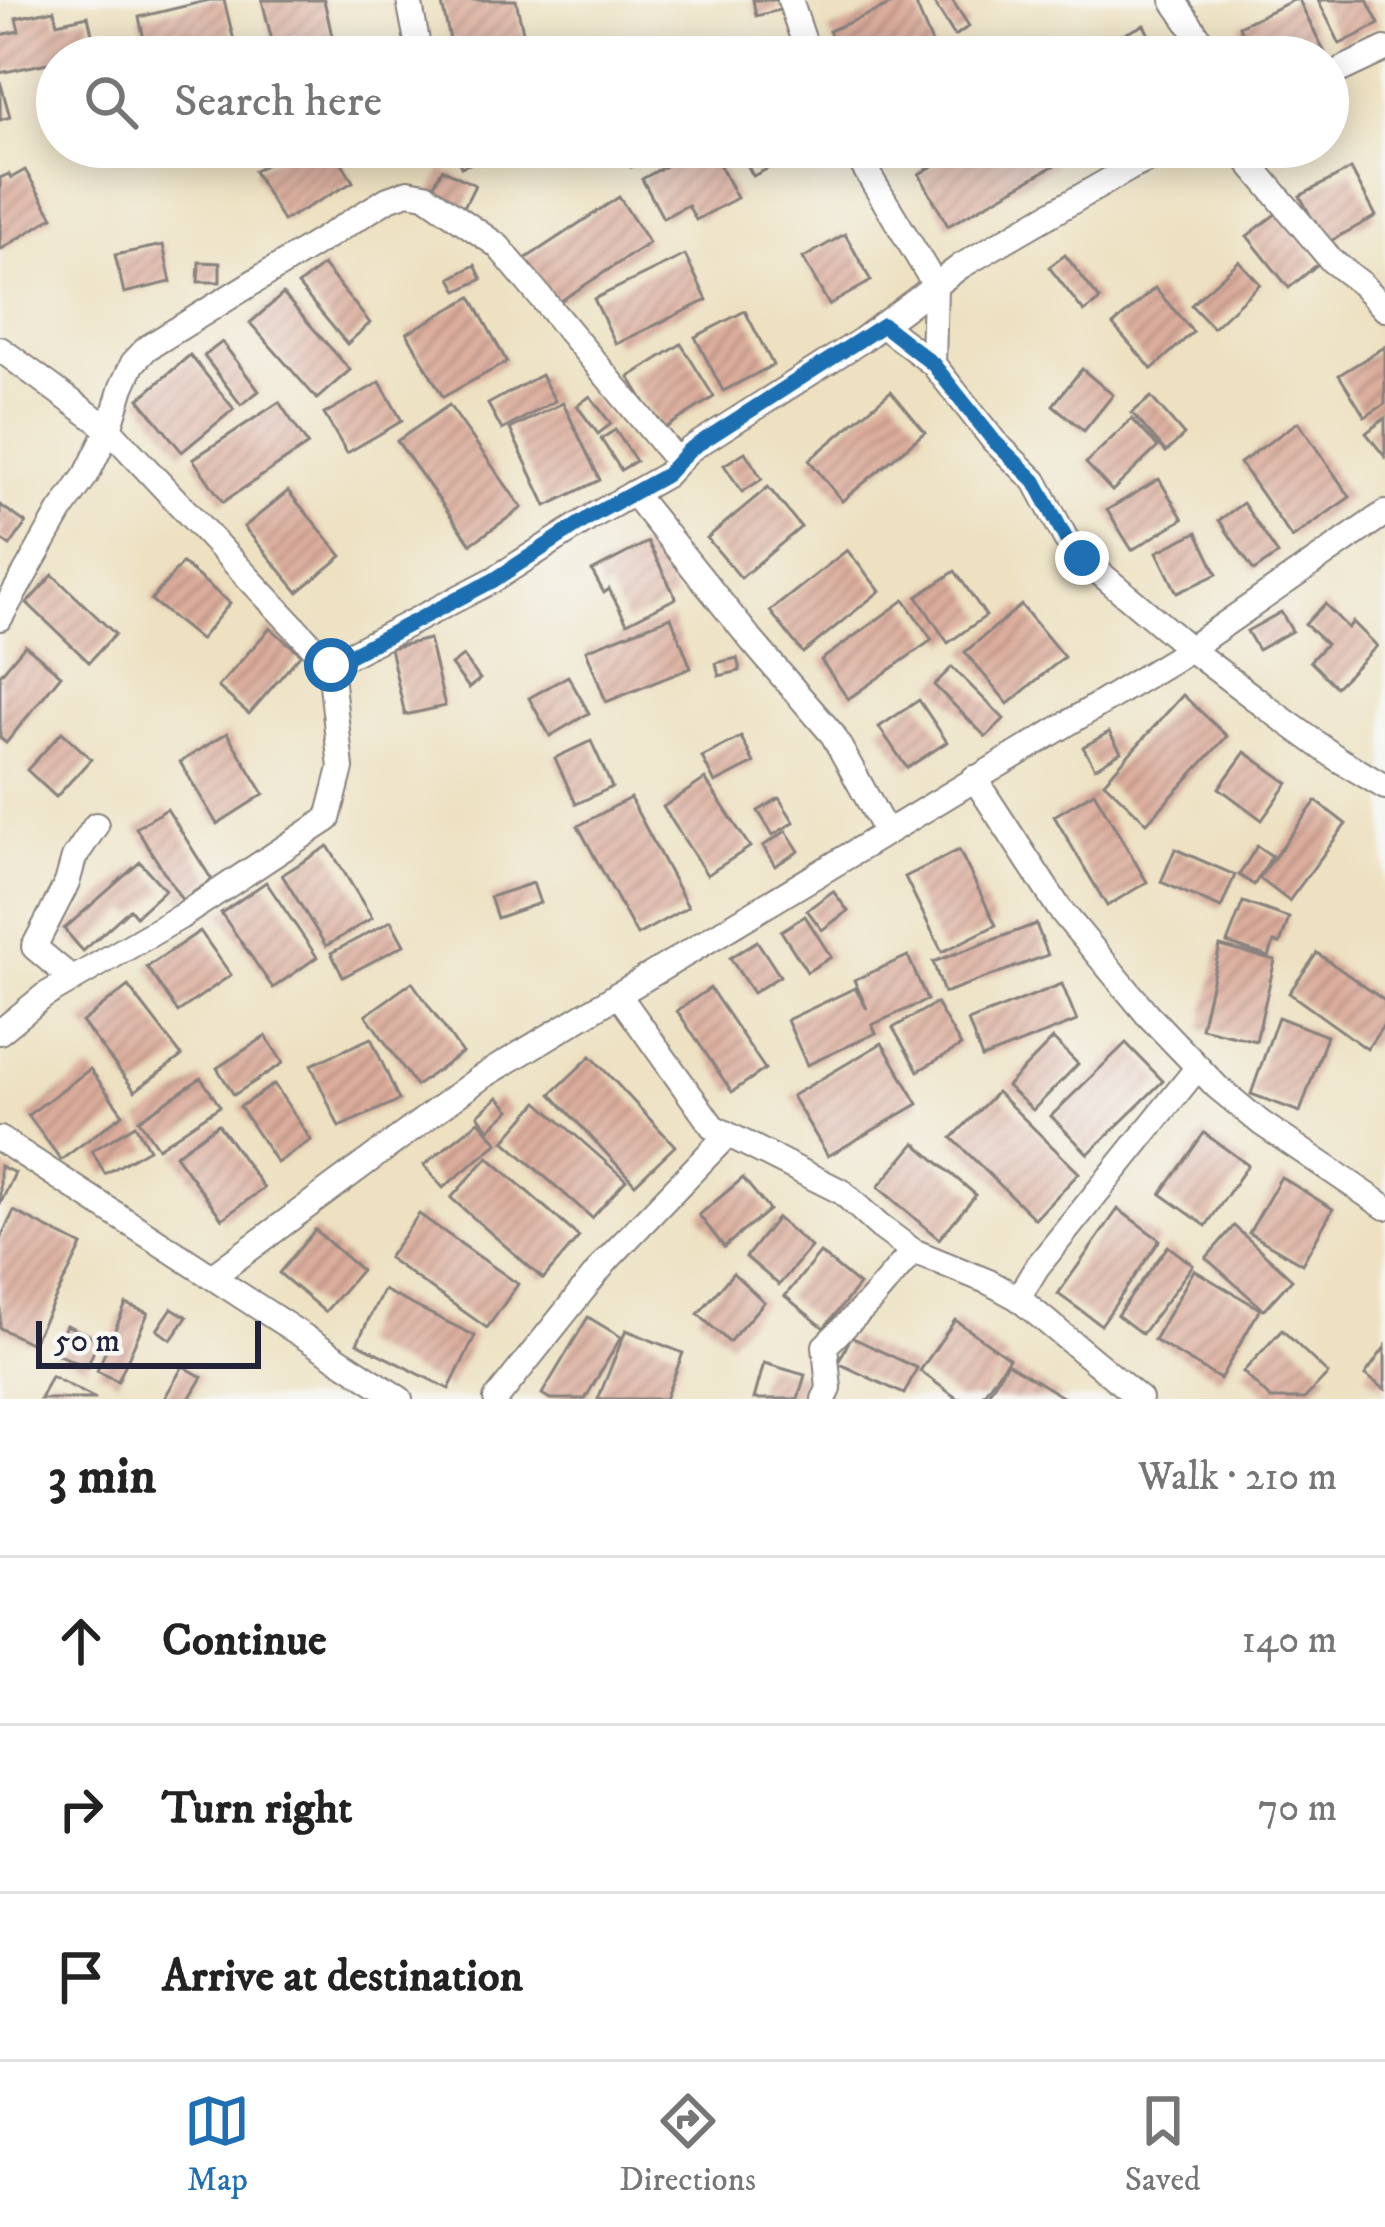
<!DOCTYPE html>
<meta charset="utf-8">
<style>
body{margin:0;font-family:"IM FELL DW Pica",serif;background:#f2f2f2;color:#222}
.scale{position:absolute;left:36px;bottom:30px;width:225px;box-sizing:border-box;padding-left:12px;border:6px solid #22223b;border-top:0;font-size:33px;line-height:42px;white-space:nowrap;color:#22223b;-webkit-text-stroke:9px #f6f6f2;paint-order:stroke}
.stop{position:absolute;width:36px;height:36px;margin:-27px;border:9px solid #1f6fb2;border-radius:50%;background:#fff}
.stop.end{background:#1f6fb2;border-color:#fff;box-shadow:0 3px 12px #0008}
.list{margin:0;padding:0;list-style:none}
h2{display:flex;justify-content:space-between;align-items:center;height:156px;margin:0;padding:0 48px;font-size:51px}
h2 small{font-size:39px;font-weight:400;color:#767676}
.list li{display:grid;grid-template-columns:78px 1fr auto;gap:36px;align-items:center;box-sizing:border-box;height:168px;padding:0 48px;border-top:3px solid #e0e0e0}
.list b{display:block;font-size:45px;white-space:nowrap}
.list em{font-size:39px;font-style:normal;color:#767676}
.icon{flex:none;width:66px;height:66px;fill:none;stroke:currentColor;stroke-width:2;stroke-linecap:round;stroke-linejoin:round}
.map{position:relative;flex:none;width:1385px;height:1399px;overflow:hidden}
.search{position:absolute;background:#fff;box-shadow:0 6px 30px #0003;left:36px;right:36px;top:36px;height:132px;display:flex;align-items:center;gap:30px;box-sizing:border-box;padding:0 42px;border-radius:66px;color:#767676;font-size:45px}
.sheet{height:660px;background:#fff}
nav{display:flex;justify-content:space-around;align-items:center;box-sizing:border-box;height:168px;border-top:3px solid #e0e0e0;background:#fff;font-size:33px;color:#767676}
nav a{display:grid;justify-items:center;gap:6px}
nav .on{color:#1f6fb2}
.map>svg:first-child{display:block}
</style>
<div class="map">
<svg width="1385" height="1399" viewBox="0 0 1385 1399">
<defs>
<pattern id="building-hatch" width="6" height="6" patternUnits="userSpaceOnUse" patternTransform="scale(3)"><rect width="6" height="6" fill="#dcad9c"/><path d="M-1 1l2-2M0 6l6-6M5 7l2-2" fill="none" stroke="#b28c80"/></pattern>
</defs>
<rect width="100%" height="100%" fill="#f6f6f2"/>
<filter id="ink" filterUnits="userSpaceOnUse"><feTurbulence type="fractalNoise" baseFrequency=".00833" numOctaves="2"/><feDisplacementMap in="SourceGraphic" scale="24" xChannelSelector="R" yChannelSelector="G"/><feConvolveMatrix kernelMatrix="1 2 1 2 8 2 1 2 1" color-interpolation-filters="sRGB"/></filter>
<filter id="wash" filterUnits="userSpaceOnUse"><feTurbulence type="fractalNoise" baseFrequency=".004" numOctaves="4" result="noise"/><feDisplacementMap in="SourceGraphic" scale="48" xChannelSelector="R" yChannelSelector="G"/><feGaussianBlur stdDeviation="2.7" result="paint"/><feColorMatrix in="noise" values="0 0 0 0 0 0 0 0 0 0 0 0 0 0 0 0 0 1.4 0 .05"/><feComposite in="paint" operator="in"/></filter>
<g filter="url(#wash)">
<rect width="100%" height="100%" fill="#ede1c1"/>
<g id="blocks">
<g fill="url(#building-hatch)">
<polygon points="210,0 224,0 238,57 148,57 139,17"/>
<polygon points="262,0 324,0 334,45 276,57"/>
<polygon points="441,0 516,0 528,55 454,57"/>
<polygon points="753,0 777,0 780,10 756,16"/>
<polygon points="902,0 914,0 936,53 926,57 840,57 829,31"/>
<polygon points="932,0 952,0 969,26 955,36"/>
<polygon points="1294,0 1299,0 1327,57 1253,57 1239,26"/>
<polygon points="1318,0 1367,0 1379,24 1340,44"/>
<polygon points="54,10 57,23 88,16 96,52 57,57 57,61 0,73 0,35 19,31 16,18"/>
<polygon points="1144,25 1153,43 1138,51 1141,57 1100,57 1095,48"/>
<polygon points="760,42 768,57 732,57"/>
<polygon points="0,81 10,117 0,120"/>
<polygon points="308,147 333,147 353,182 283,221 254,171 286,153 289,158"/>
<polygon points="454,147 514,147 461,167"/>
<polygon points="621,147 674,147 631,167"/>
<polygon points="700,147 710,147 737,198 696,220 688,205 663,218 642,179"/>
<polygon points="738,147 796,147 799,153 753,176"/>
<polygon points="966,147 1045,147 1055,165 948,226 919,174"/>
<polygon points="442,169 475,185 463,209 430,193"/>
<polygon points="1351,169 1376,216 1325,244 1300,196"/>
<polygon points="25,170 53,217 0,250 0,178 9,174 11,178"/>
<polygon points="619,197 649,243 556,304 525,259"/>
<polygon points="1278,212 1318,264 1289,288 1247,236"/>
<polygon points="845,234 871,281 829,305 803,258"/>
<polygon points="163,245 171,282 124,293 115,255"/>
<polygon points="685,255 707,300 616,344 594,299"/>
<polygon points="1065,255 1100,300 1084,312 1049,267"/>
<polygon points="1239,261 1260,284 1213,328 1191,305"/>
<polygon points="199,262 220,263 220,282 198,282"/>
<polygon points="323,265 370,323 347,344 298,285"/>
<polygon points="475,265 482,279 458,291 451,278"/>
<polygon points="1155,288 1193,332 1152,369 1113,325"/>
<polygon points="283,294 350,370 317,399 250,323"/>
<polygon points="471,297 507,362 443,397 407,333"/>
<polygon points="745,311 773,365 723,391 695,337"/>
<polygon points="222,342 259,391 241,405 204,356"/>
<polygon points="681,344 714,397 662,430 629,377"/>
<polygon points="1385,347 1385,404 1365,417 1339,375"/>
<polygon points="190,355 234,409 182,452 139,399"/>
<polygon points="1082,369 1113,395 1084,431 1053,405"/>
<polygon points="541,375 555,401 502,430 488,404"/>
<polygon points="380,382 402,421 347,453 324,414"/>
<polygon points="891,391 925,432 842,501 809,460"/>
<polygon points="590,396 611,424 598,434 577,406"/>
<polygon points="1151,397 1184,435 1166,452 1132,413"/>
<polygon points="279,402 308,445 223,502 193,459"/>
<polygon points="563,403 600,480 546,506 510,429"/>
<polygon points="449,405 522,508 471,544 397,441"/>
<polygon points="1385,418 1385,457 1366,433"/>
<polygon points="1132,419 1158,447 1112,491 1086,463"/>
<polygon points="1298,422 1350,497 1292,538 1240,463"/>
<polygon points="615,430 636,461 621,470 601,439"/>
<polygon points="745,452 762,479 742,492 724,465"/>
<polygon points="1159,479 1183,519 1132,550 1107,510"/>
<polygon points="768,487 801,527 741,578 707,538"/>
<polygon points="288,491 342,556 298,592 244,527"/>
<polygon points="1243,503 1278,554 1254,571 1219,520"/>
<polygon points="0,505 26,523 10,546 0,539"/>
<polygon points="1197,532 1217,574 1177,593 1157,552"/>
<polygon points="648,542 676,598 627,623 609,589 604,593 592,571"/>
<polygon points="847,550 880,591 803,653 770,611"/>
<polygon points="182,563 230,603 200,640 151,600"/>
<polygon points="955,571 986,616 948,643 917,597"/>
<polygon points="53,575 115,634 89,662 27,603"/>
<polygon points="904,600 932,640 848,699 821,660"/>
<polygon points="1325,604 1348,628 1353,622 1377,646 1336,687 1310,661 1326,644 1305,624"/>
<polygon points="1021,605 1064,657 1008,704 965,652"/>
<polygon points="1281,612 1292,631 1258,650 1247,631"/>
<polygon points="671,617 691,668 606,702 586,650"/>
<polygon points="270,628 301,654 249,714 218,687"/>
<polygon points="429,639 445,706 405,715 390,648"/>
<polygon points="25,645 61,675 6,743 0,738 0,675"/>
<polygon points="463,656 480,679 469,688 451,665"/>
<polygon points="737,658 740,671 719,676 716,663"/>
<polygon points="952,667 1004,719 986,737 934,685"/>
<polygon points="568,676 589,713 550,736 529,698"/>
<polygon points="1183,695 1227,736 1147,823 1104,782"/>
<polygon points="919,700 947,742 907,768 879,727"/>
<polygon points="62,732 91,759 56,797 27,770"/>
<polygon points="1109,732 1121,752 1095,768 1083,747"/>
<polygon points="227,733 264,794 217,824 180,762"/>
<polygon points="741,737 754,763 715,783 702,757"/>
<polygon points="591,741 612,787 576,804 555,758"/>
<polygon points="1245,752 1288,783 1262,820 1219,788"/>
<polygon points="705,779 750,847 707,875 663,807"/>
<polygon points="1094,792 1147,882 1107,906 1054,816"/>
<polygon points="630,798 688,907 637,935 578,826"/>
<polygon points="779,798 794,822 773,835 758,811"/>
<polygon points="1316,801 1346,824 1289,901 1259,878"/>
<polygon points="167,809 212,880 182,900 136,828"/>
<polygon points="786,831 799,851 775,866 763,846"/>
<polygon points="328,846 372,918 326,946 282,875"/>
<polygon points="1257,846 1272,856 1254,885 1239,875"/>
<polygon points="1175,849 1235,875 1221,908 1161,882"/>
<polygon points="959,850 996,925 942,952 905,877"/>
<polygon points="140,862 165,890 136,916 130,909 83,951 64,929"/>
<polygon points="266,882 317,957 273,988 221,913"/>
<polygon points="533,883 540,903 497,918 490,897"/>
<polygon points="833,891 848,911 822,930 807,910"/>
<polygon points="1243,902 1289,918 1280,944 1274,942 1269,957 1227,943"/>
<polygon points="805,916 831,957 807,972 781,931"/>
<polygon points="391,921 404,945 343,977 331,953"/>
<polygon points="1036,924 1048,955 944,993 933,962"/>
<polygon points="200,931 231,975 178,1012 147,967"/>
<polygon points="757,941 780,976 753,993 730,958"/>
<polygon points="1220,946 1275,960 1256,1041 1201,1028"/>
<polygon points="1317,953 1385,1001 1385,1023 1367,1049 1289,993"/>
<polygon points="908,956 927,1000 872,1025 876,1033 807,1065 787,1020 855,988 867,1009 854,980"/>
<polygon points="412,982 462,1053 416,1086 366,1015"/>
<polygon points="1062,984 1077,1021 982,1058 968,1021"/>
<polygon points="128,986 182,1056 135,1091 82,1022"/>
<polygon points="710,988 765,1069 732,1092 677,1011"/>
<polygon points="936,1003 961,1046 918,1071 893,1028"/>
<polygon points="1278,1017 1327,1036 1300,1112 1251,1094"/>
<polygon points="266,1036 283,1063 234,1095 217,1068"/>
<polygon points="371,1038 399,1100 339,1127 311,1065"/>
<polygon points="1053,1039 1078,1064 1033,1110 1007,1086"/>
<polygon points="882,1043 918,1104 828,1156 792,1096"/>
<polygon points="1126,1043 1163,1081 1088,1154 1051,1116"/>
<polygon points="591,1056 675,1146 635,1184 551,1094"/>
<polygon points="90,1069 123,1114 61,1160 28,1115"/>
<polygon points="201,1078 220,1106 158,1148 139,1120"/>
<polygon points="274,1084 311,1140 277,1163 240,1107"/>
<polygon points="997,1092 1079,1173 1035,1219 952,1138"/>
<polygon points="498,1097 510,1110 489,1129 478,1115"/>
<polygon points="538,1102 626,1180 592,1218 504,1141"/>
<polygon points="479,1121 498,1143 443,1188 424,1165"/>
<polygon points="218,1124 264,1188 222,1219 175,1155"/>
<polygon points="135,1125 149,1149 105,1174 92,1151"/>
<polygon points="1204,1133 1248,1165 1206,1226 1161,1194"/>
<polygon points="915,1143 976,1195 939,1239 878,1187"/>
<polygon points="488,1157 579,1237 543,1279 451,1198"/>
<polygon points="0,1166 15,1173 0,1204"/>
<polygon points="1281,1177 1333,1209 1302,1264 1249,1233"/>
<polygon points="743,1178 769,1210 724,1247 699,1215"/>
<polygon points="1118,1209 1160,1240 1101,1325 1058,1294"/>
<polygon points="14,1211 82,1246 32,1344 0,1328 0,1239"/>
<polygon points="419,1214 518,1284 487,1328 388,1258"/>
<polygon points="777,1218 811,1247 779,1285 746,1257"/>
<polygon points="1234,1226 1292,1279 1264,1310 1206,1258"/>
<polygon points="315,1230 361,1270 325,1312 279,1273"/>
<polygon points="1168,1246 1193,1265 1142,1334 1117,1315"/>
<polygon points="820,1253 859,1285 824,1328 785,1296"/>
<polygon points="1194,1270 1260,1309 1220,1379 1154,1340"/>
<polygon points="733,1273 764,1302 729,1342 698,1314"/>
<polygon points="383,1290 475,1336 449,1389 357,1343"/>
<polygon points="126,1304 148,1313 118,1381 97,1371"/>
<polygon points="172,1308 187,1317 171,1340 157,1330"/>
<polygon points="588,1317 621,1337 585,1399 550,1399 542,1394"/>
<polygon points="955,1320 1009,1358 980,1399 958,1399 920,1371"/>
<polygon points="66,1325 99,1339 87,1367 54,1353"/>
<polygon points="626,1330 683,1353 665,1399 598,1399"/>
<polygon points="1282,1330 1328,1374 1304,1399 1271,1399 1243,1372"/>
<polygon points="851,1337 917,1368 904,1394 838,1363"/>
<polygon points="1385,1347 1385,1389 1365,1375"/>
<polygon points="764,1363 805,1375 798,1399 754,1399"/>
<polygon points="1007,1363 1066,1399 985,1399"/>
<polygon points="183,1366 202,1377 189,1399 164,1399"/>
<polygon points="51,1376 96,1399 40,1399"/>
</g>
</g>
</g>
<g filter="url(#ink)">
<use href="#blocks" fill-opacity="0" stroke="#88827e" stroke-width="3"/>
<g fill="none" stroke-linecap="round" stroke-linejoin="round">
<g stroke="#88827e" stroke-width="28">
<g id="street">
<polyline points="409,0 420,57"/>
<polyline points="790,0 809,57"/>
<polyline points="1173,0 1212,57"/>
<polyline points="1328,76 1385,49"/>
<polyline points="852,147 935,285 933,364"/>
<polyline points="1236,147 1332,261 1362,284 1385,309"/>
<polyline points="882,325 933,364 994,441 1035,481 1066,539 1082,558 1190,649 1266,707 1338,759 1385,787"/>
<polyline points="0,349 109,429 330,665 341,768 328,819 180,917 44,996 0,1032"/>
<polyline points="633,493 752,641 833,735 886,832"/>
<polyline points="0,618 60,512 87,474 109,429 122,387 133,363 147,348 388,199 408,192 425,195 498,246 678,462"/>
<polyline points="330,665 493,580 593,516 666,475 689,450 862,340 961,266 1130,168 1175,147"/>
<polyline points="974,778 1059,908 1147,1014 1217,1087 1261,1123 1385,1207"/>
<polyline points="72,979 34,947 67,883 74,858 96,825"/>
<polyline points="618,994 713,1127 842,1192 879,1226 913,1251 989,1282 1018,1298 1037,1267 1198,1067"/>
<polyline points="0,1139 400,1399"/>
<polyline points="213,1276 480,1078 1176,658 1385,513"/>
<polyline points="1018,1298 1140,1399"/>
<polyline points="496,1399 607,1260 727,1135"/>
<polyline points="824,1399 829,1389 825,1346 870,1301 913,1251"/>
</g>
</g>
<use href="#street" stroke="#fff" stroke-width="24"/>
</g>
</g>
<g fill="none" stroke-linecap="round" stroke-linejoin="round" filter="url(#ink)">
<polyline stroke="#1f6fb2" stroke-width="15" points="331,665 494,580 593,515 666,475 689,450 883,325 933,364 994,441 1035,481 1066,539 1082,558"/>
</g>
</svg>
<div class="scale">50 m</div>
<div class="stop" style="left:331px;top:665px"></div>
<div class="stop end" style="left:1082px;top:558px"></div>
<div class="search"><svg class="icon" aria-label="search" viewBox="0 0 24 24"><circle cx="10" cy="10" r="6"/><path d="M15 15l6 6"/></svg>Search here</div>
</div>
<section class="sheet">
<h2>3 min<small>Walk · 210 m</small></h2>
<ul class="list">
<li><svg class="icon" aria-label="ahead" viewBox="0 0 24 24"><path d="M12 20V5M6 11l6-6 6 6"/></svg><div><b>Continue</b></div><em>140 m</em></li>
<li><svg class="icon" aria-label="right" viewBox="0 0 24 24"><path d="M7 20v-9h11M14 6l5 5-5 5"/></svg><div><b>Turn right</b></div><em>70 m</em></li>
<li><svg class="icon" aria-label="arrive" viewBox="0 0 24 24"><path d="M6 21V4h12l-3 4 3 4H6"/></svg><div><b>Arrive at destination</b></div></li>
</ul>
</section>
<nav>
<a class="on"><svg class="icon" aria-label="map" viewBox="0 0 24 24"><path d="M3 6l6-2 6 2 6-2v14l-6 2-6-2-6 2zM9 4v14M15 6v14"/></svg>Map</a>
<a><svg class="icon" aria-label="directions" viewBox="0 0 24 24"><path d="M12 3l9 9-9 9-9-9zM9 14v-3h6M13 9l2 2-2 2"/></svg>Directions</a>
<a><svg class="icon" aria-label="saved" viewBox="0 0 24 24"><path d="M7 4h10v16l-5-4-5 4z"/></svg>Saved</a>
</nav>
